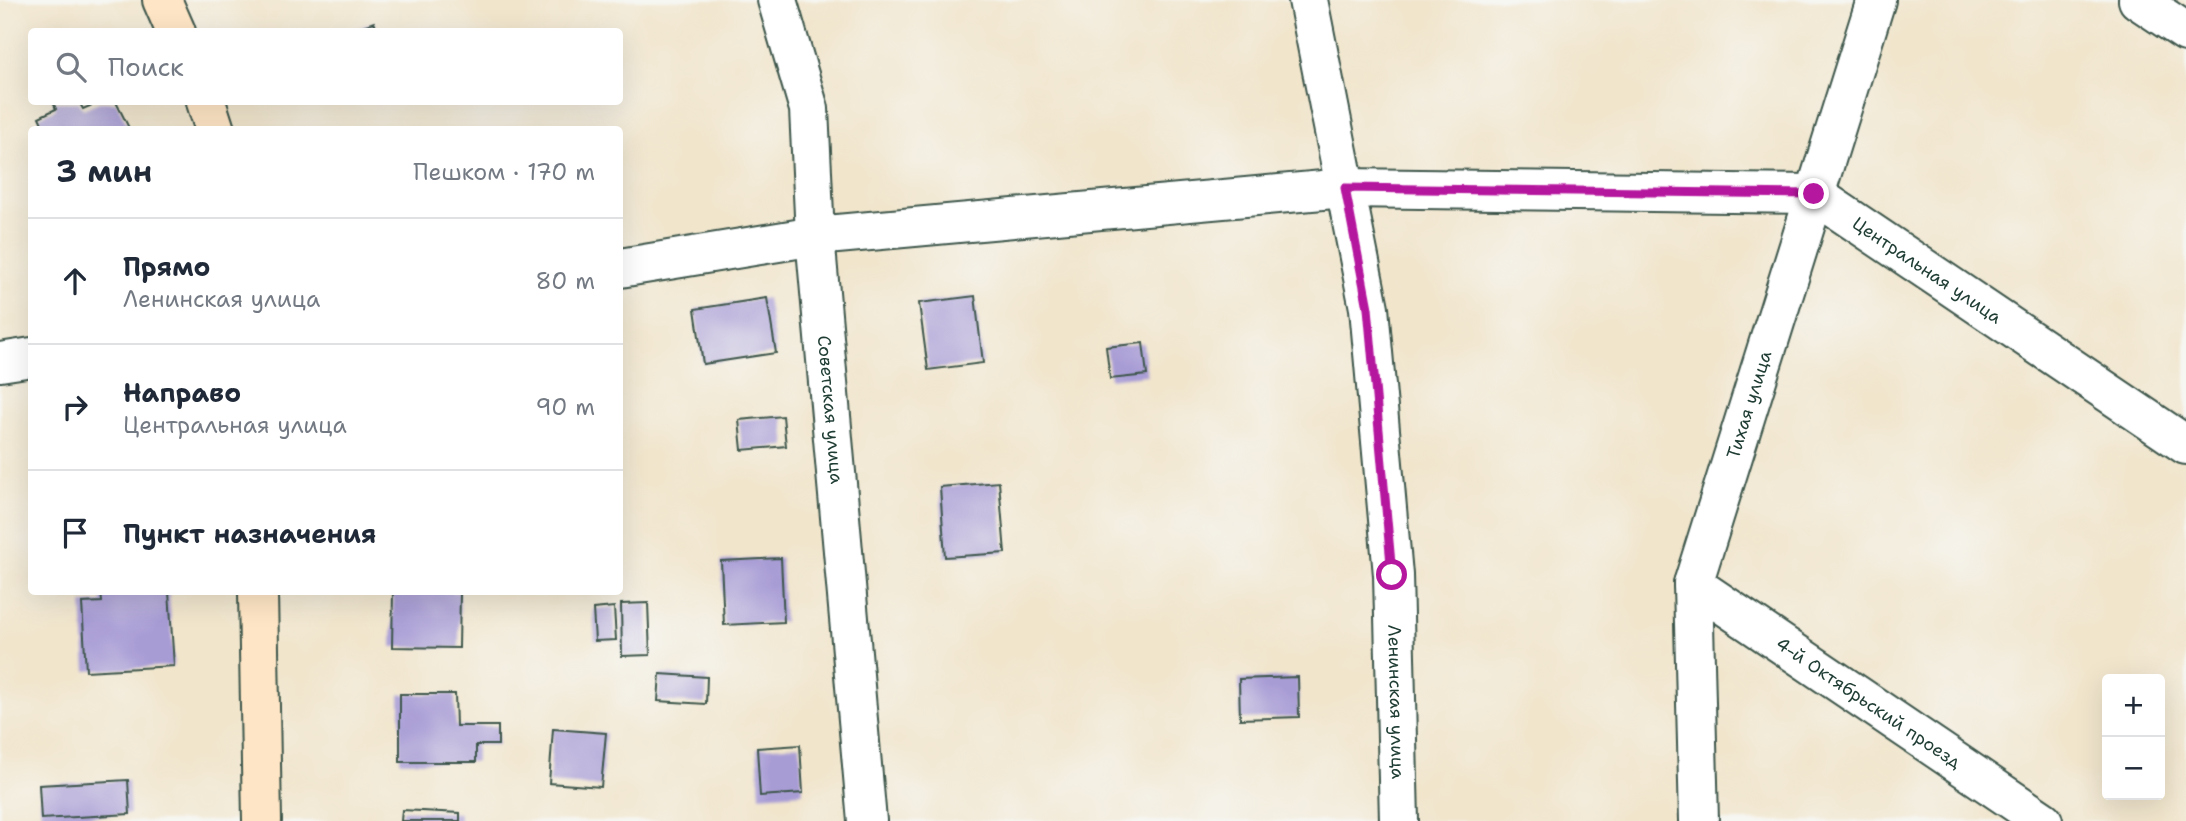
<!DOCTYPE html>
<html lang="ru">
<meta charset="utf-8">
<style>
body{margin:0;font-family:"Shantell Sans",sans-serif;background:#f6f6f7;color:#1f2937}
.controls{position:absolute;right:21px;bottom:21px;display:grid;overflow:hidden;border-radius:7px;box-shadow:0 7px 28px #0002}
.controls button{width:63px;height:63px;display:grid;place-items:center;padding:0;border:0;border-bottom:2px solid #e0e1e3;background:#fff;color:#1f2937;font:35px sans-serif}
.stop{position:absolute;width:21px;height:21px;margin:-16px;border:5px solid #b5179e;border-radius:50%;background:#fff}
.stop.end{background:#b5179e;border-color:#fff;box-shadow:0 2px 7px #0008}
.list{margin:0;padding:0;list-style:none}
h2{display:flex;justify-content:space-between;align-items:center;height:91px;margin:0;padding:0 28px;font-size:30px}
h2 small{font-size:23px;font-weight:400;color:#747a83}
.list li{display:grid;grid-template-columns:46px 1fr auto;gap:21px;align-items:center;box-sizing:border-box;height:126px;padding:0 28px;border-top:2px solid #e0e1e3}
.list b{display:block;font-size:26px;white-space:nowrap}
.list p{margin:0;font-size:23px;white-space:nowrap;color:#747a83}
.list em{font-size:23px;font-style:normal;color:#747a83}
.icon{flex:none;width:38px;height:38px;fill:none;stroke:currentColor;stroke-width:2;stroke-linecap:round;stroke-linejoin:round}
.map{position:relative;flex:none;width:2186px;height:821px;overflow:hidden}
.search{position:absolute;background:#fff;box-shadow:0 7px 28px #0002;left:28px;top:28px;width:595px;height:77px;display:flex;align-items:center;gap:18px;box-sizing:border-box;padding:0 24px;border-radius:7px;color:#747a83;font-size:26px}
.panel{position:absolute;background:#fff;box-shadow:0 7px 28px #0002;left:28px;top:126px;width:595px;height:469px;border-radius:7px}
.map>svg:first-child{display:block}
</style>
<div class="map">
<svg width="2186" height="821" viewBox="0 0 2186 821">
<rect width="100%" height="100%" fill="#f6f6f2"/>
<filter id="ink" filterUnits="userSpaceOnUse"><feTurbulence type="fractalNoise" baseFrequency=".0143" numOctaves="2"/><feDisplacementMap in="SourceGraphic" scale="14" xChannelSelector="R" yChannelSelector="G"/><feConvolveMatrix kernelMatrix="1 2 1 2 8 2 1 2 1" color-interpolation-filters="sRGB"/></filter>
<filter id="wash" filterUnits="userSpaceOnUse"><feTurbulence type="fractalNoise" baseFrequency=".00686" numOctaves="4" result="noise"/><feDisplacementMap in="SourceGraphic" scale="28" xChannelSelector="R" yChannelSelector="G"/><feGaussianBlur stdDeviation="1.57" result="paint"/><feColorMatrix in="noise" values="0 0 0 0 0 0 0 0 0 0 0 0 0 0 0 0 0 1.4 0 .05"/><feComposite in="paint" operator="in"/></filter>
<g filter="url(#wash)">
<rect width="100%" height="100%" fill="#f1e5cc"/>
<g id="blocks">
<g fill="#a89cd5">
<polygon points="374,22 378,32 351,32 350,31"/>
<polygon points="53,102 79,102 83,109 99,102 116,102 130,130 45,130 39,117 56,109"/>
<polygon points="975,296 983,363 928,370 919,303"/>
<polygon points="767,298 776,353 703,364 695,309"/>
<polygon points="1143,343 1147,375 1110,379 1106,347"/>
<polygon points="783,416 786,446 742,450 739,420"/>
<polygon points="999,482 1005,553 945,557 940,487"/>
<polygon points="781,558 784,622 724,625 721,561"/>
<polygon points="101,592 169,592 174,666 86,671 82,603 102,602"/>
<polygon points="393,592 460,592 459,648 392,647"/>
<polygon points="648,603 650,655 622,656 621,604"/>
<polygon points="614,607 616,640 595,641 593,609"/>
<polygon points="660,674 707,677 706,704 658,701"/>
<polygon points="1298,677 1299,717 1240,719 1239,679"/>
<polygon points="400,694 455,694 456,726 498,726 498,745 476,745 476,762 400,762"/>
<polygon points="553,729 606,733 601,787 549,783"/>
<polygon points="800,745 803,793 760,796 757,748"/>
<polygon points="128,780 130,814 41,819 39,785"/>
<polygon points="402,810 460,813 460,821 401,821"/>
</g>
</g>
</g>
<g filter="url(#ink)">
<use href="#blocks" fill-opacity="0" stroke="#3e564b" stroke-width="2"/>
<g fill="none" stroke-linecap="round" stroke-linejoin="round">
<g stroke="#3e564b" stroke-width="42">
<g id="street">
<path id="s1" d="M777 0 809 109 815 236 867 821"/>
<path id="s2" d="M1308 0 1369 308 1393 575 1399 821"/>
<polyline points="2138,0 2186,32"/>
<path id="s3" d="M620 268 815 236 1345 188 1814 194 2186 445"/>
<polyline points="0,362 32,357"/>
<path id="s4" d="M1693 584 2043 821"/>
<path id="s5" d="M1699 821 1693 584 1876 0"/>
</g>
</g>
<g stroke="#3e564b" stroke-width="42">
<g id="secondary">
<polyline points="162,0 176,32"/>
<polyline points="206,102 215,130"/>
<polyline points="258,592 262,821"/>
</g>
</g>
<use href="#street" stroke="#fff" stroke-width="38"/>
<use href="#secondary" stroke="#fee5c5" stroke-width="38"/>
</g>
</g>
<g fill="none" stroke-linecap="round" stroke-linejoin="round" filter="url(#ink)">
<polyline stroke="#b5179e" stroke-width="9" points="1392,575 1368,308 1345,188 1814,194"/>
</g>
<g text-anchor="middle" stroke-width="5" stroke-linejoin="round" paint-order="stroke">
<g font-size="18" fill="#1f3d34" stroke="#f6f6f2">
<text dy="6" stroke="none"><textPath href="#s3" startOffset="1335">Центральная улица</textPath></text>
<text dy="6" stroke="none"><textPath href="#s5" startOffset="425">Тихая улица</textPath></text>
<text dy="6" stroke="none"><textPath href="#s1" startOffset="415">Советская улица</textPath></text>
<text dy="6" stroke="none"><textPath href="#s2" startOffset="709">Ленинская улица</textPath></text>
<text dy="6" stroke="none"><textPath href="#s4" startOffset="212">4-й Октябрьский проезд</textPath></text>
</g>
</g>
</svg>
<div class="controls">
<button>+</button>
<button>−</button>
</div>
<div class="stop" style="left:1392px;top:575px"></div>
<div class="stop end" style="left:1814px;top:194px"></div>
<div class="search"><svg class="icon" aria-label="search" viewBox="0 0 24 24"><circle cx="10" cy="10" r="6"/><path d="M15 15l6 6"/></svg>Поиск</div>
<section class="panel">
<h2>3 мин<small>Пешком · 170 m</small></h2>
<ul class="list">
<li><svg class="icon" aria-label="ahead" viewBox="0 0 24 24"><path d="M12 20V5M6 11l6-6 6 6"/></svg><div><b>Прямо</b><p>Ленинская улица</p></div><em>80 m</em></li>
<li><svg class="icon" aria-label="right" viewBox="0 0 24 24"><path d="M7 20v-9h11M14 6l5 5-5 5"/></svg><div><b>Направо</b><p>Центральная улица</p></div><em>90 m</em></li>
<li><svg class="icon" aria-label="arrive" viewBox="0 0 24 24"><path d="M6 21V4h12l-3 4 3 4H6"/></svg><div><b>Пункт назначения</b></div></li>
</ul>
</section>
</div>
